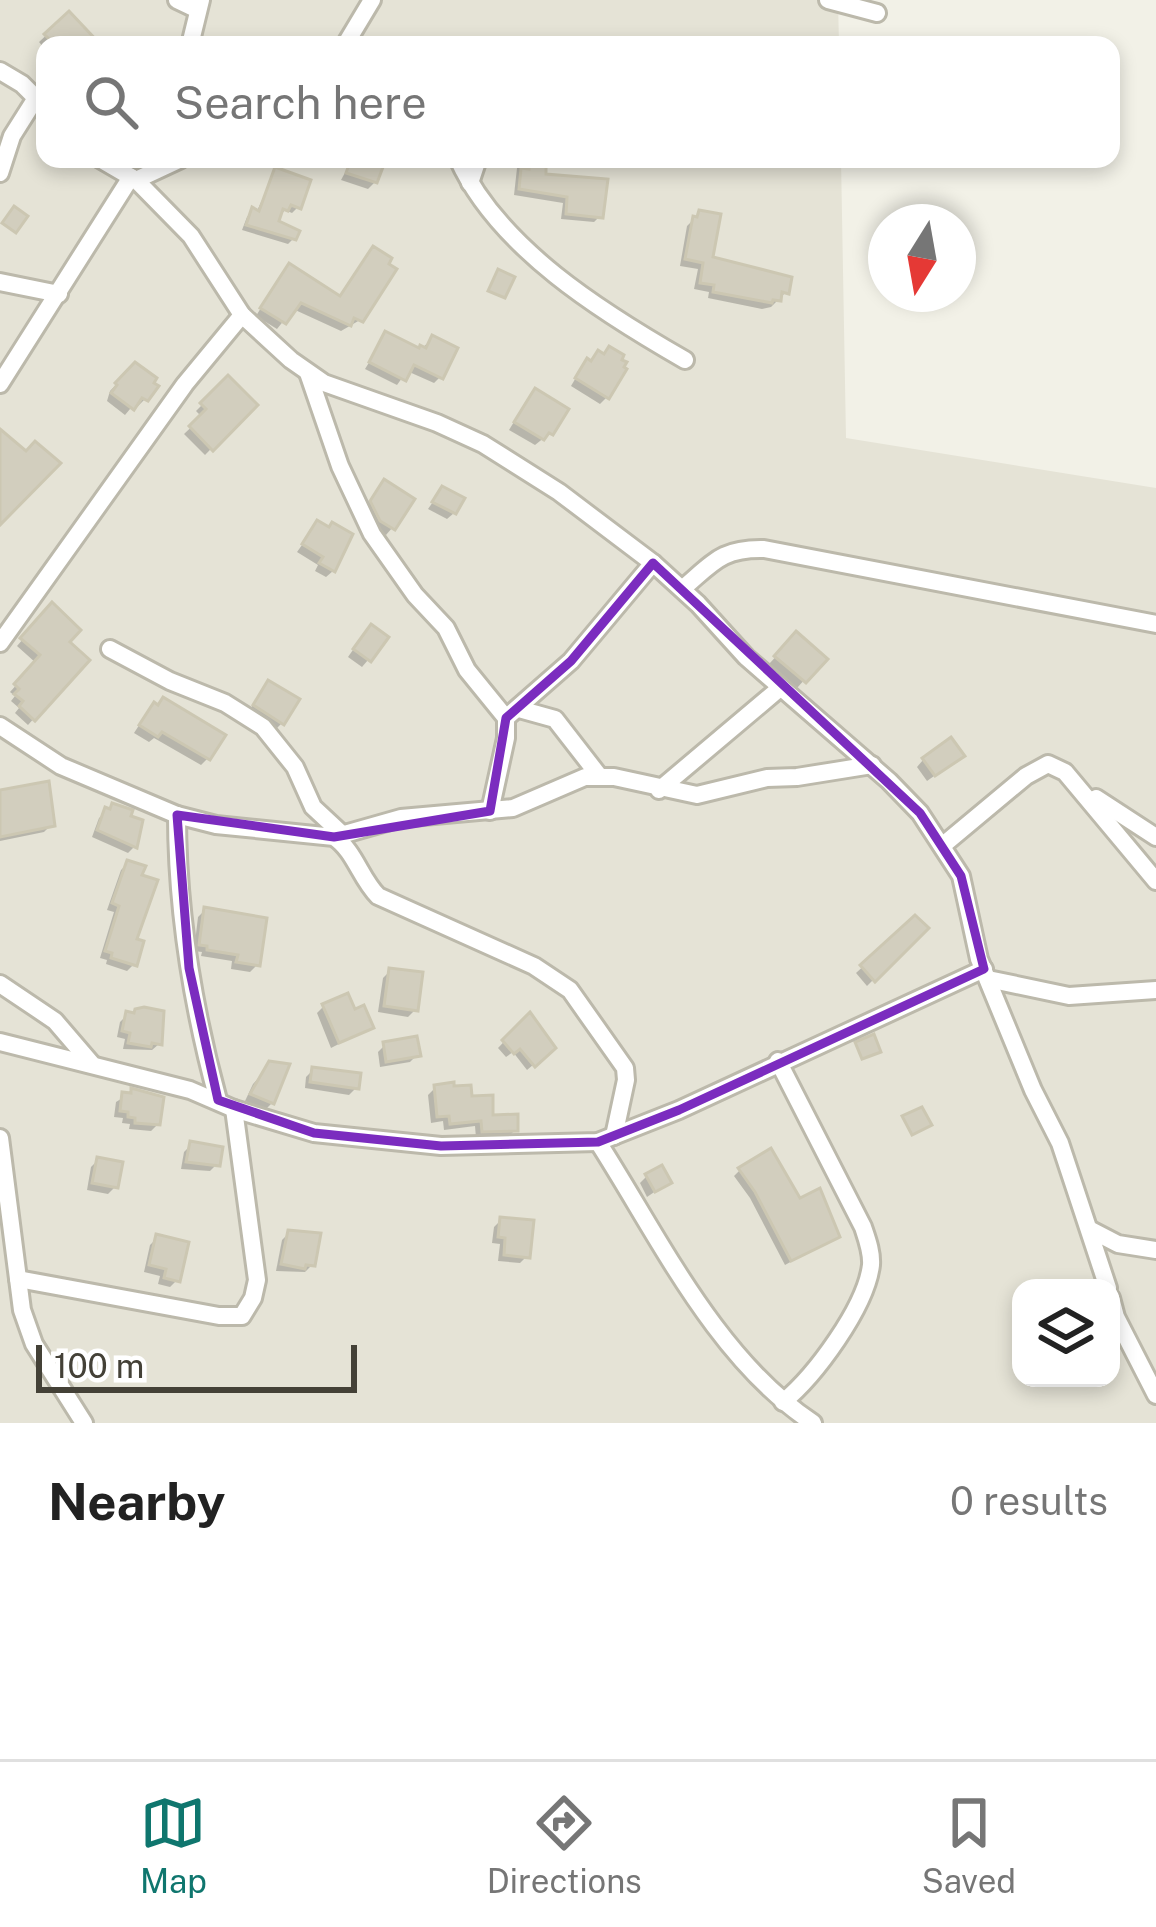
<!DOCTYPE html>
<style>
body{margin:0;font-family:"Public Sans",sans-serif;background:#f2f2f2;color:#222}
.controls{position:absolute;right:36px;bottom:36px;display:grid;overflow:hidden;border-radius:24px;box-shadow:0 6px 18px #0003}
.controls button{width:108px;height:108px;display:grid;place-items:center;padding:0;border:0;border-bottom:3px solid #e0e0e0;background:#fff;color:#222;font:60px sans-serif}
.compass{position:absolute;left:868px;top:204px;width:108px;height:108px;border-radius:50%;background:#fff;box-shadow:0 6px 18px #0003;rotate:191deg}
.scale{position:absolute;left:36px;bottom:30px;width:321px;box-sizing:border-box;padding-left:12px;border:6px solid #444137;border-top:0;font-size:33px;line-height:42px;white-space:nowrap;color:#444137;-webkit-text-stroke:9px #fff;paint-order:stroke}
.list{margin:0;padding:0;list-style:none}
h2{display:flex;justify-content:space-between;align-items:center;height:156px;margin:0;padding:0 48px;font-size:51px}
h2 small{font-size:39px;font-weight:400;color:#767676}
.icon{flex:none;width:66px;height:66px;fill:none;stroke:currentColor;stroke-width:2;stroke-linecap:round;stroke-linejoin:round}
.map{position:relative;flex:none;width:1156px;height:1423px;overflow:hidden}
.search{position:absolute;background:#fff;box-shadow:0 6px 18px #0003;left:36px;right:36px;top:36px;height:132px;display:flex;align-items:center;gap:30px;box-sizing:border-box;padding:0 42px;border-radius:24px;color:#767676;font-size:45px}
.sheet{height:336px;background:#fff}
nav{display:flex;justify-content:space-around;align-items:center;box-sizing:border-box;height:168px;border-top:3px solid #e0e0e0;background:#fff;font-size:33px;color:#767676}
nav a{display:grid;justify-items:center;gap:6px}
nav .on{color:#0f766e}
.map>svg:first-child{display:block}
</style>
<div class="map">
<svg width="1156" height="1423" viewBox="0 0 1156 1423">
<rect width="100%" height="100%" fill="#f2f1e7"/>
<path fill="#e5e3d6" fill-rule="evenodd" d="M0 0H838L839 45H45V159H841L846 438 1156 488V1423H0ZM1021 1288H1111V1378H1021Z"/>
<g fill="#0003">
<polygon points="68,15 95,45 45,45 45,49 39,42"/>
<polygon points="518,159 548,159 546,177 600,216 594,222 561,219 563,203 514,195"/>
<polygon points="352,160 375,182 368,189 341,180"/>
<polygon points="276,170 298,207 292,213 285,210 275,222 294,238 288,244 242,230 247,217 252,211 256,213"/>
<polygon points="700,213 710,260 786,292 771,307 762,309 708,298 709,292 694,289 698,269 680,266 687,226"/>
<polygon points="282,273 339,299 360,320 341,331 293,309 277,329 256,316"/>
<polygon points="386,335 418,351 433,339 440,377 434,383 407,371 397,385 365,369"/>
<polygon points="135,365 145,399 138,406 135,403 125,415 107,401 110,391"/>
<polygon points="581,369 607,397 600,404 571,386"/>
<polygon points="228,379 254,405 205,455 184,434 202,417 196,411"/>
<polygon points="528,399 550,433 535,445 509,430"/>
<polygon points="442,489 454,513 447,519 428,509"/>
<polygon points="378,490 392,528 386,535 374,528 365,510"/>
<polygon points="317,524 333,571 326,577 315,571 318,565 297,552"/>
<polygon points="52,606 66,642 86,660 28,725 15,713 19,708 11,701 15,696 10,692 36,663 17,646"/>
<polygon points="364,634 368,660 362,667 348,657"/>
<polygon points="796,635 823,659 797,688 769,664"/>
<polygon points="262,690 282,723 275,730 248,713"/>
<polygon points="147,713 208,758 201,765 154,738 149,742 134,733"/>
<polygon points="923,760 954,762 927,781 917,767"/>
<polygon points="0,793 52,824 44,832 0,841"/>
<polygon points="113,806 135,846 128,853 92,837 99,818"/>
<polygon points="128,863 134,964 127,971 106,964 107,960 100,958 114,912 107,910 121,870"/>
<polygon points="205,910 257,965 250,972 231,969 232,961 201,956 202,952 194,951 198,917"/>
<polygon points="915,919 925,928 867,986 856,973"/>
<polygon points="390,971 415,1010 408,1017 378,1012 383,978"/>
<polygon points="323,1007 353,1013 370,1028 331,1048 317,1013"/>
<polygon points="127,1015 159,1044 152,1050 123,1049 125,1039 117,1037 120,1022"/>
<polygon points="529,1016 553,1048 527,1070 513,1052 506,1057 498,1048"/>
<polygon points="385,1045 417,1055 410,1062 380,1067 378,1052"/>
<polygon points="270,1065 272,1103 265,1110 245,1101 253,1084"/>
<polygon points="313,1070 356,1088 349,1095 305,1088 306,1077"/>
<polygon points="435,1088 469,1099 490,1119 515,1130 508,1137 476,1138 475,1126 444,1130 443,1121 431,1123 428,1095"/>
<polygon points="132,1092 158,1124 151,1131 129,1129 130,1124 122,1123 123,1118 114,1117 116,1102"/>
<polygon points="191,1145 217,1164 210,1171 181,1169 184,1152"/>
<polygon points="98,1160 115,1187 108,1194 87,1190 91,1167"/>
<polygon points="740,1170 799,1202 837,1236 785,1265 750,1198 734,1176"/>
<polygon points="647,1176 669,1182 647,1197 640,1183"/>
<polygon points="501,1220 527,1256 520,1263 498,1261 500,1244 492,1243 494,1227"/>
<polygon points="289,1233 312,1265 305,1272 276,1271 282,1240"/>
<polygon points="157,1238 177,1280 170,1287 158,1284 160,1276 144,1272 150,1245"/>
</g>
<g fill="#d2cebe" stroke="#ccc7b2" stroke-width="3">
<polygon points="69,11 101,45 55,45 44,34"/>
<polygon points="351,159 383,167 377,183 346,173"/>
<polygon points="529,163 546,164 546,174 608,179 603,218 566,214 567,197 519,189 521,168 529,169"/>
<polygon points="275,167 311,180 301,209 291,205 288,211 283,209 279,221 300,231 296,240 246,225 252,207 259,211"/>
<polygon points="14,206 28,216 16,233 2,223"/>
<polygon points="699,210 721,214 713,257 792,277 789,294 782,292 781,301 773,300 772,303 713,292 714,285 700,283 703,263 685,259 693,216 697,217"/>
<polygon points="373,246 392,258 389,264 397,269 363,322 354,318 351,326 301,303 286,324 260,308 289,263 340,296"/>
<polygon points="498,269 515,277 505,298 488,291"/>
<polygon points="385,331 419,348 420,345 426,348 432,335 458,348 443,379 414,365 406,381 369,362"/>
<polygon points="609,346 624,355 622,360 627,362 624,367 627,369 609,399 575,378 587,358 591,361 598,350 604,354"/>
<polygon points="135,362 157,378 154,383 159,386 148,401 142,398 134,410 111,393 117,385 115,383"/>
<polygon points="228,375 258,405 213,451 189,426 206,409 200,403"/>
<polygon points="535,388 569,409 553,435 549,433 544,440 514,422"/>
<polygon points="0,429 26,451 35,441 61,463 0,525"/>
<polygon points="384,479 415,499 395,530 380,521 370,501"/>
<polygon points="442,486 465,498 456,514 432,502"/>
<polygon points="317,520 329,527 332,522 353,534 335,572 319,563 323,557 302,544"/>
<polygon points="52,602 81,630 70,642 90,660 35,721 19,706 23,701 14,694 19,689 14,684 40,655 20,638"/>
<polygon points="371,624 389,637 371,662 353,649"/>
<polygon points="796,631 828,659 806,683 774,656"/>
<polygon points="268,680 300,699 284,725 253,705"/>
<polygon points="163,697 226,735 210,760 162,732 158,737 139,725 154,702 158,705"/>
<polygon points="951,737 965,756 935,776 922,758"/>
<polygon points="49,781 55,826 0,837 0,790"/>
<polygon points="112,803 133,810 131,816 143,820 137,848 97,830 105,807 110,809"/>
<polygon points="127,860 146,866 142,875 158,880 137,939 144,941 137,966 111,958 112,953 105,951 119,906 112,903"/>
<polygon points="204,907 267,918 260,966 236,962 238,955 207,950 207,946 199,945"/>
<polygon points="915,915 929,928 875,982 860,965"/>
<polygon points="389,968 423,972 418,1011 384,1006"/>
<polygon points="348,993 355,1009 364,1005 374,1028 339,1043 322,1004"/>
<polygon points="144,1007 164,1011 162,1045 152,1043 151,1047 128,1043 130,1033 122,1031 126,1011 134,1013 135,1009"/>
<polygon points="530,1012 556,1048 535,1067 520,1049 514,1054 502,1040"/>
<polygon points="874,1034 881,1052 862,1059 855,1042"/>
<polygon points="417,1036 421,1056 386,1062 383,1042"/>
<polygon points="269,1061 290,1064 274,1104 250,1094"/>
<polygon points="312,1067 361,1073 359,1089 310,1082"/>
<polygon points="454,1082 454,1086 471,1085 472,1096 493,1095 493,1115 518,1114 518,1131 482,1132 481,1121 450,1124 449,1116 437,1117 434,1085"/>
<polygon points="131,1088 164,1097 160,1125 135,1123 135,1118 128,1117 128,1112 120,1111 122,1092 131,1093"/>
<polygon points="922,1107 932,1125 912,1135 902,1116"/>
<polygon points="190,1141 223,1147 220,1166 186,1162"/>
<polygon points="771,1148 800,1198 820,1188 840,1237 791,1261 755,1192 738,1168"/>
<polygon points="97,1157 123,1162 118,1188 92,1183"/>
<polygon points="662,1165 672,1183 655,1192 645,1174"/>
<polygon points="500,1217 534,1220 530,1258 504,1255 505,1238 498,1237"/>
<polygon points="288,1230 321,1233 315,1266 306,1265 305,1269 281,1264"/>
<polygon points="156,1234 189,1242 180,1282 164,1278 166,1269 149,1265"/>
</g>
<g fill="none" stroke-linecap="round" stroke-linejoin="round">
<g stroke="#bcb9ab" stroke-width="22">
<g id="street">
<polyline points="177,0 198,10"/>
<polyline points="828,0 877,13"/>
<polyline points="190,45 201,0"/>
<polyline points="345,45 372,0"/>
<polyline points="0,71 22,84 45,107"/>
<polyline points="100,159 136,180 191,236 242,315 291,360 324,383 437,423 483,444 559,492 653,563 698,604 746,657 889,781 920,813 961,876 979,959 1033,1090 1060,1143 1108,1288"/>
<path d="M458 159C498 248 603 313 685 360"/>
<polyline points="0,173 12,136 36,98"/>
<polyline points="136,180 181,159"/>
<polyline points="470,183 478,159"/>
<polyline points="0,282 59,294"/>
<polyline points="308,373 340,466 372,534 415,595 446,628 467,670 506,718 506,738 490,811"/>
<polyline points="0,384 131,177"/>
<path d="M682 589C713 563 721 548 764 549L1156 624"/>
<polyline points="0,643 185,384 242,315"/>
<polyline points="110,649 170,681 225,703 263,727 295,767 313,807 342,834"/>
<polyline points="519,709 555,719 600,777"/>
<polyline points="506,718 571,661 653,563"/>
<path d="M0 726 61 766 177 815 216 825 334 837C355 851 360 878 378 896L534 966 570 990 625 1068 626 1080 614 1136"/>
<polyline points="659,790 780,688"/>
<polyline points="1096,798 1156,837"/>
<path d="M177 815C177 911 193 1008 218 1100"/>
<polyline points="334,837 401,818 513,808 585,777 614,777 697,795 767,778 797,777 872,765"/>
<polyline points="942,846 1026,776 1048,764 1065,772 1156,881"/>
<polyline points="988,979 1069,996 1156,990"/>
<polyline points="0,984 55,1021 91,1063"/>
<polyline points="0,1042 190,1090 234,1109 314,1133 441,1146 598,1142 679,1110 984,969"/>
<path d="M778 1061 863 1227C867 1239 872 1252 871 1265 866 1307 815 1376 783 1402"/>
<polyline points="0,1138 22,1310 34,1344 84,1423"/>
<path d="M598 1142C659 1237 716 1359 813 1423"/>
<polyline points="1091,1230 1118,1244 1156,1250"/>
<polyline points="18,1279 219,1316 242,1316 253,1298 257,1280 234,1109"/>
<polyline points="1111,1298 1116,1317 1156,1395"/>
</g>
</g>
<use href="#street" stroke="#fff" stroke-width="16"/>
</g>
<path fill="none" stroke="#7b2cbf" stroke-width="9" stroke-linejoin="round" d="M653 563 920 813 961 876 984 969 679 1110 598 1142 441 1146 314 1133 218 1100 189 968 177 815 334 837 490 811 506 718 571 661Z"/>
</svg>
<div class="controls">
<button><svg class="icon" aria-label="layers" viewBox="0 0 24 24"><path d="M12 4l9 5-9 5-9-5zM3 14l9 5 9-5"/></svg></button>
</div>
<svg class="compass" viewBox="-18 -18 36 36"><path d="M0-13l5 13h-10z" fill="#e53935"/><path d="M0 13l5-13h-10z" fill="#767676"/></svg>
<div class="scale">100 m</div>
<div class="search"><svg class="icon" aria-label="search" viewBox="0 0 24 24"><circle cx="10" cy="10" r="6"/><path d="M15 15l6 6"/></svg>Search here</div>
</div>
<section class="sheet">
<h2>Nearby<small>0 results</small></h2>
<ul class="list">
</ul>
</section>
<nav>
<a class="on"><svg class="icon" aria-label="map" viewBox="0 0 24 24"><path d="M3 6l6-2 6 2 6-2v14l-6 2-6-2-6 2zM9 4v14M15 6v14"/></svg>Map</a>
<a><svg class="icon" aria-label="directions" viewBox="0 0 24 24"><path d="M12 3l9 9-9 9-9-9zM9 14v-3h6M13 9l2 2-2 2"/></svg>Directions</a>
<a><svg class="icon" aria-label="saved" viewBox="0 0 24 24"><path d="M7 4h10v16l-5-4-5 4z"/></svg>Saved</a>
</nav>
